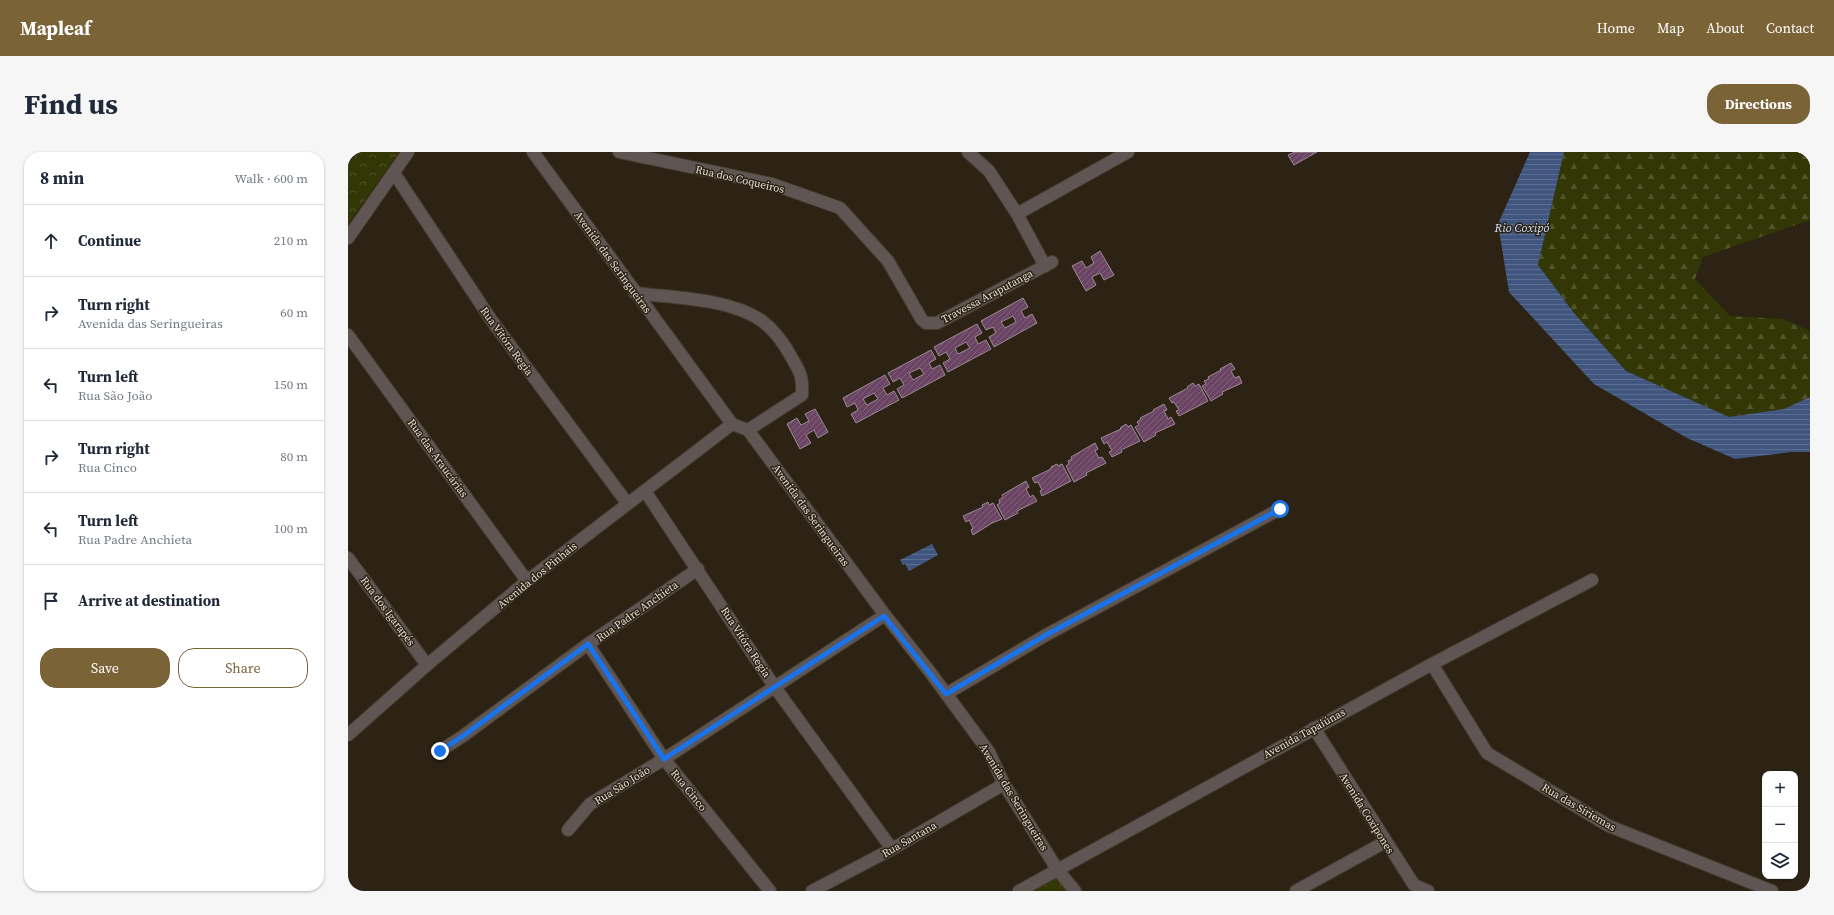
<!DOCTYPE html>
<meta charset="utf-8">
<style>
body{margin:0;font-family:"Source Serif 4",serif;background:#f6f6f7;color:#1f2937}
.controls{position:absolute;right:12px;bottom:12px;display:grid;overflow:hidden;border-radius:8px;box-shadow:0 1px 3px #0004}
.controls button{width:36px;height:36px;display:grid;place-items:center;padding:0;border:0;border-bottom:1px solid #e0e1e3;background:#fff;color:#1f2937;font:20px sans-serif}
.stop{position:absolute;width:12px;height:12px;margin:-9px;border:3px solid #1a73e8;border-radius:50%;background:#fff}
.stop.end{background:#1a73e8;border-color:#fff;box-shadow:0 1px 4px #0008}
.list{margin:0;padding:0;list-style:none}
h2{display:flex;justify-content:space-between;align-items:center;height:52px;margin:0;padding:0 16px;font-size:17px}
h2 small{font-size:13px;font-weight:400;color:#747a83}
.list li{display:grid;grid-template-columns:26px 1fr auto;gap:12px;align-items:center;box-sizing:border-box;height:72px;padding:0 16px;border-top:1px solid #e0e1e3}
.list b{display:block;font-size:15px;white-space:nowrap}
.list p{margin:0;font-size:13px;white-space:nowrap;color:#747a83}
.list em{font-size:13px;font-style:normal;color:#747a83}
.actions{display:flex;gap:8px;padding:12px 16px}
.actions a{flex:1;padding:9px 0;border:1px solid #7b6338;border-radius:16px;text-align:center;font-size:14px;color:#7b6338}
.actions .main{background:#7b6338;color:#fff}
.icon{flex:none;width:22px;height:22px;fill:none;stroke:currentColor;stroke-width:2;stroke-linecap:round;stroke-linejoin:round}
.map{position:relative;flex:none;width:1462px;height:739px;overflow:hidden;border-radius:16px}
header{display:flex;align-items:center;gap:24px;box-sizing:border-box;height:56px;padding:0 20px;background:#7b6338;color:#fff}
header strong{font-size:19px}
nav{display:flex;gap:22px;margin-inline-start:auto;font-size:14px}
.intro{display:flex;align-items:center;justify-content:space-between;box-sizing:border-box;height:96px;padding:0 24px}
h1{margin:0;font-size:28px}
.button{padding:10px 18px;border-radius:16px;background:#7b6338;color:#fff;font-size:14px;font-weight:700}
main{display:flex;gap:24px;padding:0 24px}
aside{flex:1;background:#fff;border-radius:16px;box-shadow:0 1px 3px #0004}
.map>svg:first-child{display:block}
</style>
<header>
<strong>Mapleaf</strong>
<nav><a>Home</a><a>Map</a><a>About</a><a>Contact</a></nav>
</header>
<div class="intro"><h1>Find us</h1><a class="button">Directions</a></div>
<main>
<aside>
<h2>8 min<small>Walk · 600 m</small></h2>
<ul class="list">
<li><svg class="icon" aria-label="ahead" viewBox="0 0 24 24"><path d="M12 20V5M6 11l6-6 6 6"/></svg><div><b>Continue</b></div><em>210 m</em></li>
<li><svg class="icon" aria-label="right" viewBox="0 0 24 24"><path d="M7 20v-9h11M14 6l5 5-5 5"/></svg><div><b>Turn right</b><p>Avenida das Seringueiras</p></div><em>60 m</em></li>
<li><svg class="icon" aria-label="left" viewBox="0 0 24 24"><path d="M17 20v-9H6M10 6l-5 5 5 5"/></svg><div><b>Turn left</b><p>Rua São João</p></div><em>150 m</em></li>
<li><svg class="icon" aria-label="right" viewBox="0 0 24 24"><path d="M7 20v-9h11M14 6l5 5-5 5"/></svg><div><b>Turn right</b><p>Rua Cinco</p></div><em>80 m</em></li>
<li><svg class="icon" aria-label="left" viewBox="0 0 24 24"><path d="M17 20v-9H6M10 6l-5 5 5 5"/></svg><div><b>Turn left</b><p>Rua Padre Anchieta</p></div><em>100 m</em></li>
<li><svg class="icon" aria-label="arrive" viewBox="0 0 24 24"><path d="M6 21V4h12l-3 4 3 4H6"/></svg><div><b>Arrive at destination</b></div></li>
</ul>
<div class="actions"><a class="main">Save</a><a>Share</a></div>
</aside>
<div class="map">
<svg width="1462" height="739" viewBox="0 0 1462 739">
<defs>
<pattern id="forest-firs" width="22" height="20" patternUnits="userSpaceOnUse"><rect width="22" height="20" fill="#333706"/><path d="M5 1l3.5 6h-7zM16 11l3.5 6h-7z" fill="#505429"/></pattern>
<pattern id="park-crowns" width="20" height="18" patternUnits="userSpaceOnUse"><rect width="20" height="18" fill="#333706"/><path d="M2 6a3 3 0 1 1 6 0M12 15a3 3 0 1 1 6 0" fill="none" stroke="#505429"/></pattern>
<pattern id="water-rules" width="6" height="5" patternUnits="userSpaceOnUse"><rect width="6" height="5" fill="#40567f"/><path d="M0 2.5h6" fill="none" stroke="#5b6e90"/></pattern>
<pattern id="building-hatch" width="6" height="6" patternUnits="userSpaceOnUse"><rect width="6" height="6" fill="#6b4464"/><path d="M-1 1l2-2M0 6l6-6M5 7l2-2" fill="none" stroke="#805f79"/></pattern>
</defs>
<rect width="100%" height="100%" fill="#2c2314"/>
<polygon fill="url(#forest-firs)" points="1216,0 1462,0 1462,68 1355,105 1347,127 1382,164 1435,167 1462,179 1462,245 1436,257 1381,265 1278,219 1226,161 1190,113"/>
<g fill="url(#park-crowns)">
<polygon points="0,0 6,5 9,0 51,0 0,72"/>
<polygon points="709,724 720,739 681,739"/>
</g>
<g fill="url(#water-rules)">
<polygon points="1182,0 1216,0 1190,113 1226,161 1278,219 1381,265 1436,257 1462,245 1462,300 1443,300 1387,307 1339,286 1246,232 1161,140 1150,72"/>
<polygon points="584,392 590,403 561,419 557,412 555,413 552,408"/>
</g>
<g fill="url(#building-hatch)" stroke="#9c8b98" fill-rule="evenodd">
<polygon points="947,0 969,0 946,13 940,3"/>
<polygon points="752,99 766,123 756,128 752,121 744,125 748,133 738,139 724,114 734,109 738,116 746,111 743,105"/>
<path d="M675 146 680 155 673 159 677 166 684 162 689 171 646 195 641 185 648 181 645 175 638 178 633 169ZM665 164 668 170 657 176 653 170Z"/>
<path d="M629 172 634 181 627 185 630 192 638 188 643 197 600 220 595 211 602 207 598 200 591 204 586 195ZM618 190 622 196 610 202 607 196Z"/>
<path d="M583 198 588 207 581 211 584 217 592 213 597 223 554 246 549 237 556 233 552 226 545 230 540 221ZM572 216 576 222 565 228 561 221Z"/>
<polygon points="883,211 887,217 883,219 887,226 891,224 894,231 874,240 875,242 863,249 854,234 858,232 856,229 861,227 860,225 873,218 872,217"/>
<path d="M537 223 542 232 535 236 539 243 546 239 551 248 508 271 503 262 510 258 507 251 499 255 495 246ZM526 241 530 247 519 253 515 247Z"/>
<polygon points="845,231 847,234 851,232 860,249 831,264 828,259 831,258 826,250 824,251 821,246 840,236 839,235"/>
<polygon points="816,252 819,258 816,259 820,267 823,265 827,272 807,281 808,283 796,290 787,275 791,273 789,270 793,267 792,266 806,259 805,258"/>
<polygon points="467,257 480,280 470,286 466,278 458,283 463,291 452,297 439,272 449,266 453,273 461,269 457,262"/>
<polygon points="778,272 780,275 783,273 792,289 773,298 774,300 764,305 761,300 764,299 759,290 756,292 753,286 773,277 772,276"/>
<polygon points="747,291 750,297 747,299 751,306 754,305 758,311 738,321 739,323 726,330 718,314 721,312 720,309 724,307 723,305"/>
<polygon points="709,312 710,314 714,312 723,329 694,344 692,339 694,338 690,330 687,331 684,326 703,317 703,315"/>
<polygon points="678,329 681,335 678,337 682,345 685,343 689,349 669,359 670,361 657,368 649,353 652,351 651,348 655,345 654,343"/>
<polygon points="640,350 641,353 645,351 654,367 644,371 625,383 623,378 625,376 621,368 618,370 615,364 635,355 634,353"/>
</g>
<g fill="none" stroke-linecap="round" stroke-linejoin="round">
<g stroke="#463d2f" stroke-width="14">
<g id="minor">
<polyline points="185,0 384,272 400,278 537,463 582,520 641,600 656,632 709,717 727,739"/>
<polyline points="271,0 424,32 492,56 540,109 574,168 578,171 589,171 704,110"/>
<polyline points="620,0 641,19 669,62 697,114"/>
<polyline points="46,21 144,169 279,351"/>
<polyline points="669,62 780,0"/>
<polyline points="0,86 60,0"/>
<path d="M287 141C325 146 382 146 414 169 425 177 434 189 441 201 451 219 455 221 454 243L400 278"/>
<polyline points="0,183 179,429"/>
<polyline points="297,339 426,534 544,697"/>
<polyline points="0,406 79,513"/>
<polyline points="240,492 316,607 422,739"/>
<polyline points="1084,512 1139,601 1261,674 1424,739"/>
<polyline points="598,542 698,483 932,357"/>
<polyline points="966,576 1066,733 1080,739"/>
<polyline points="0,583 79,513 179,429 384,272"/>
<polyline points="92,599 115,584 240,492 350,417"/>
<polyline points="220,678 242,652 316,607 537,463"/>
<polyline points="464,739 544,697 656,632"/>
<polyline points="671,739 1084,512 1244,428"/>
<polyline points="948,739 1037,690"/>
</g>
</g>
<use href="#minor" stroke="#5f5653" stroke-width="12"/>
</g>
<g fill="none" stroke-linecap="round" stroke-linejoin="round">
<polyline stroke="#1a73e8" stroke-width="5" points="92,599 115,584 240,492 316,607 536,464 598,542 698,483 932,357"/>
</g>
<g text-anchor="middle" stroke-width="3" stroke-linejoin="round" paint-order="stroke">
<g font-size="11" fill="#e4ded5" stroke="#2c2314">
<text transform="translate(392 27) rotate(13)" y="4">Rua dos Coqueiros</text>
<text transform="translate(265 110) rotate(54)" y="4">Avenida das Seringueiras</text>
<text transform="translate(639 144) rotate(-28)" y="4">Travessa Araputanga</text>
<text transform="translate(159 189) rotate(54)" y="4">Rua Vitóra Regia</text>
<text transform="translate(90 306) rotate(54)" y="4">Rua das Araucárias</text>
<text transform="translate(463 363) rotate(54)" y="4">Avenida das Seringueiras</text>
<text transform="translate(189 423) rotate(-39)" y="4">Avenida dos Pinhais</text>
<text transform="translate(40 459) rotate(53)" y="4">Rua dos Igarapés</text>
<text transform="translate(289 459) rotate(-35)" y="4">Rua Padre Anchieta</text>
<text transform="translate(398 490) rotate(57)" y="4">Rua Vitóra Regia</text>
<text transform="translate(956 581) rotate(-29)" y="4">Avenida Tapaiúnas</text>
<text transform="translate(274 633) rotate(-32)" y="4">Rua São João</text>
<text transform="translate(341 638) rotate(51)" y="4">Rua Cinco</text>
<text transform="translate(666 645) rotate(59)" y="4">Avenida das Seringueiras</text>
<text transform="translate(1231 655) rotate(30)" y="4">Rua das Siriemas</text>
<text transform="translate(1019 661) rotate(58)" y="4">Avenida Coxipones</text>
<text transform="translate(561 687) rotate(-30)" y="4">Rua Santana</text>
</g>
<g font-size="12" font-style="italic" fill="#d1e0fc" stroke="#2c2314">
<text x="1174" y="80">Rio Coxipó</text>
</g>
</g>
</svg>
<div class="controls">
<button>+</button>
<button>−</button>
<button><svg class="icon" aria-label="layers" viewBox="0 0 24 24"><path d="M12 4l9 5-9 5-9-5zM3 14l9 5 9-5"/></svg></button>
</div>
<div class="stop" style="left:932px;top:357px"></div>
<div class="stop end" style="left:92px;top:599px"></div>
</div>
</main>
